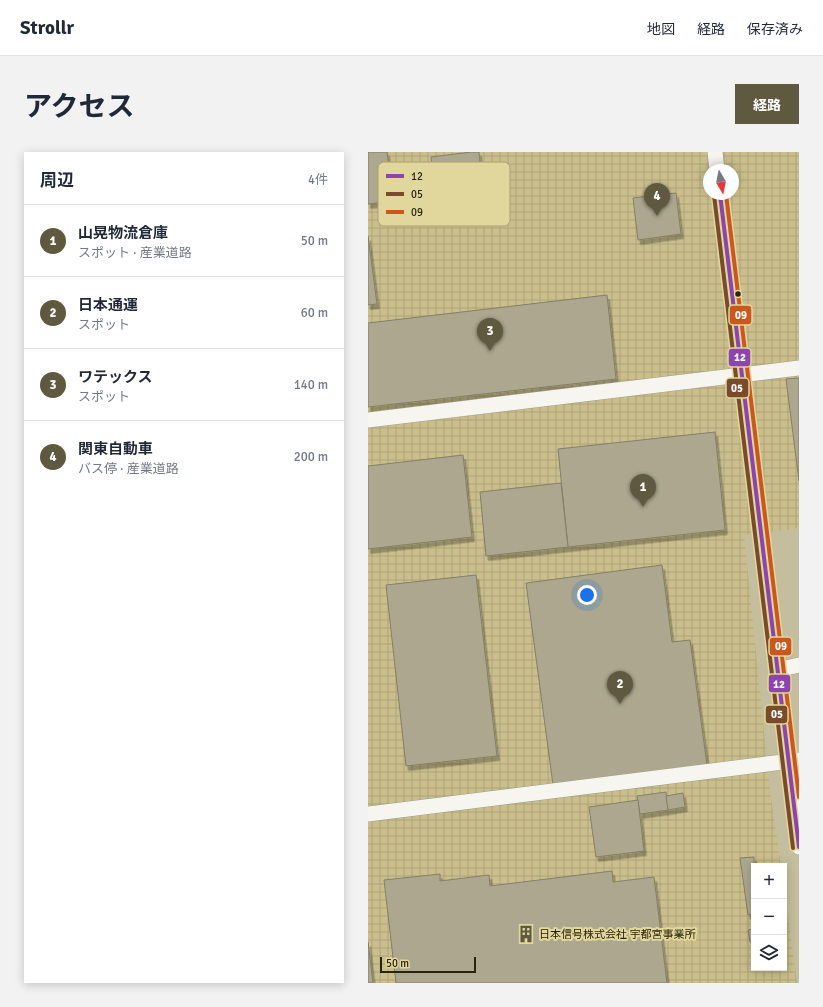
<!DOCTYPE html>
<html lang="ja">
<meta charset="utf-8">
<style>
body{margin:0;font-family:Signika,"Noto Sans JP",sans-serif;background:#f2f2f3;color:#1f2937}
.controls{position:absolute;right:12px;bottom:12px;display:grid;overflow:hidden;border-radius:0px;box-shadow:0 2px 10px #0003}
.controls button{width:36px;height:36px;display:grid;place-items:center;padding:0;border:0;border-bottom:1px solid #e0e1e3;background:#fff;color:#1f2937;font:20px sans-serif}
.compass{position:absolute;left:335px;top:12px;width:36px;height:36px;border-radius:50%;background:#fff;box-shadow:0 2px 10px #0003;rotate:170deg}
.scale{position:absolute;left:12px;bottom:10px;width:96px;box-sizing:border-box;padding-left:4px;border:2px solid #28240c;border-top:0;font-size:11px;line-height:14px;white-space:nowrap;color:#28240c;-webkit-text-stroke:3px #e1d69b;paint-order:stroke}
.you{position:absolute;left:219px;top:443px;width:14px;height:14px;margin:-10px;border:3px solid #fff;border-radius:50%;background:#1a73e8;box-shadow:0 0 0 6px #1a73e833}
.badge{display:grid;place-items:center;width:26px;height:26px;border-radius:50%;background:#5f5a3f;color:#fff;font-size:13px;font-weight:700}
.pin{position:absolute;translate:-50% -33px;filter:drop-shadow(0 1px 2px #0008)}
.pin::after{content:'';position:absolute;top:21px;width:14px;height:12px;background:inherit;clip-path:polygon(0 0,100% 0,50% 100%)}
.list{margin:0;padding:0;list-style:none}
h2{display:flex;justify-content:space-between;align-items:center;height:52px;margin:0;padding:0 16px;font-size:17px}
h2 small{font-size:13px;font-weight:400;color:#747a83}
.list li{display:grid;grid-template-columns:26px 1fr auto;gap:12px;align-items:center;box-sizing:border-box;height:72px;padding:0 16px;border-top:1px solid #e0e1e3}
.list b{display:block;font-size:15px;white-space:nowrap}
.list p{margin:0;font-size:13px;white-space:nowrap;color:#747a83}
.list em{font-size:13px;font-style:normal;color:#747a83}
.icon{flex:none;width:22px;height:22px;fill:none;stroke:currentColor;stroke-width:2;stroke-linecap:round;stroke-linejoin:round}
.map{position:relative;flex:none;width:431px;height:831px;overflow:hidden;border-radius:0px}
header{display:flex;align-items:center;gap:24px;box-sizing:border-box;height:56px;padding:0 20px;background:#fff;border-bottom:1px solid #e0e1e3}
header strong{font-size:19px}
nav{display:flex;gap:22px;margin-inline-start:auto;font-size:14px}
.intro{display:flex;align-items:center;justify-content:space-between;box-sizing:border-box;height:96px;padding:0 24px}
h1{margin:0;font-size:28px}
.button{padding:10px 18px;border-radius:0px;background:#5f5a3f;color:#fff;font-size:14px;font-weight:700}
main{display:flex;gap:24px;padding:0 24px}
aside{flex:1;background:#fff;border-radius:0px;box-shadow:0 2px 10px #0003}
.map>svg:first-child{display:block}
</style>
<header>
<strong>Strollr</strong>
<nav><a>地図</a><a>経路</a><a>保存済み</a></nav>
</header>
<div class="intro"><h1>アクセス</h1><a class="button">経路</a></div>
<main>
<aside>
<h2>周辺<small>4件</small></h2>
<ul class="list">
<li><span class="badge">1</span><div><b>山晃物流倉庫</b><p>スポット · 産業道路</p></div><em>50 m</em></li>
<li><span class="badge">2</span><div><b>日本通運</b><p>スポット</p></div><em>60 m</em></li>
<li><span class="badge">3</span><div><b>ワテックス</b><p>スポット</p></div><em>140 m</em></li>
<li><span class="badge">4</span><div><b>関東自動車</b><p>バス停 · 産業道路</p></div><em>200 m</em></li>
</ul>
</aside>
<div class="map">
<svg width="431" height="831" viewBox="0 0 431 831">
<defs>
<pattern id="industrial-grid" width="8" height="8" patternUnits="userSpaceOnUse"><rect width="8" height="8" fill="#cabf8c"/><path d="M0 4h8M4 0v8" fill="none" stroke="#aea478"/></pattern>
<filter id="shadow"><feDropShadow dx="2.5" dy="4.5" stdDeviation="0" flood-color="#0004"/></filter>
</defs>
<rect width="100%" height="100%" fill="#c4be9e"/>
<path fill="url(#industrial-grid)" fill-rule="evenodd" d="M0 0H431V376L376 383 402 639 413 714H386V816H416V737L429 831H0ZM341 18H365V42H341Z"/>
<g fill="#aca78e" stroke="#847f66" filter="url(#shadow)">
<polygon points="0,0 19,0 25,49 0,52"/>
<polygon points="103,0 111,0 114,28 66,34 63,5"/>
<polygon points="308,41 313,82 270,88 265,46"/>
<polygon points="0,84 9,152 0,153"/>
<polygon points="239,143 248,227 0,255 0,171"/>
<polygon points="431,226 431,329 418,227"/>
<polygon points="347,280 357,378 200,395 190,297"/>
<polygon points="95,303 104,385 0,397 0,314"/>
<polygon points="193,331 200,395 118,404 112,340"/>
<polygon points="294,413 304,490 322,488 339,613 185,633 158,431"/>
<polygon points="108,423 129,604 38,614 18,433"/>
<polygon points="298,640 300,658 272,662 269,644"/>
<polygon points="315,641 317,655 300,658 298,644"/>
<polygon points="270,648 276,699 228,705 221,655"/>
<polygon points="386,705 386,762 380,763 372,706"/>
<polygon points="244,719 245,730 286,725 299,831 28,831 16,728 72,722 72,729 121,723 122,734"/>
<polygon points="386,777 386,790 382,790 380,778"/>
<polygon points="0,790 5,831 0,831"/>
</g>
<g fill="none" stroke-linecap="round" stroke-linejoin="round">
<g stroke="#a29e84" stroke-width="16">
<g id="minor">
<polyline points="347,0 349,18"/>
<polyline points="352,42 431,695"/>
<polyline points="0,268 431,216"/>
<polyline points="409,518 431,513"/>
<polyline points="0,662 431,608"/>
</g>
</g>
<use href="#minor" stroke="#f6f5f0" stroke-width="15"/>
<g stroke="#e1d69b" stroke-width="7">
<polyline id="bus-1" points="352,42 431,695"/>
</g>
<g stroke="#e1d69b" stroke-width="7">
<polyline id="bus-2" points="346,43 425,696"/>
</g>
<g stroke="#e1d69b" stroke-width="7">
<polyline id="bus-3" points="358,42 431,645"/>
</g>
<use href="#bus-1" stroke="#8e44ad" stroke-width="4"/>
<use href="#bus-2" stroke="#7a4b2a" stroke-width="4"/>
<use href="#bus-3" stroke="#ca581e" stroke-width="4"/>
</g>
<defs>
<g id="building-bare" transform="scale(1.38)"><path d="M-4-6H4V6H1V3H-1V6H-4ZM-2.5-4.3h1.7v1.8h-1.7ZM.8-4.3h1.7v1.8H.8ZM-2.5-1h1.7V.8h-1.7ZM.8-1h1.7V.8H.8Z" fill="#5f5a3f" stroke="#e1d69b" stroke-width="2.5" paint-order="stroke"/></g>
</defs>
<g fill-rule="evenodd">
<use href="#building-bare" x="158" y="782"/>
</g>
<circle fill="#28240c" stroke="#e1d69b" stroke-width="1.5" cx="370" cy="142" r="3.5"/>
<g text-anchor="middle" stroke-width="4" stroke-linejoin="round" paint-order="stroke">
<g font-size="11" fill="#28240c" stroke="#e1d69b" text-anchor="start">
<text x="171" y="786">日本信号株式会社 宇都宮事業所</text>
</g>
</g>
<rect x="10" y="10" width="132" height="64" rx="6" fill="#e1d69b" stroke="#aaa170" stroke-width="1"/>
<rect x="18" y="22" width="18" height="4" fill="#8e44ad"/>
<rect x="18" y="40" width="18" height="4" fill="#7a4b2a"/>
<rect x="18" y="58" width="18" height="4" fill="#ca581e"/>
<g font-size="11" fill="#28240c">
<text x="43" y="28">12</text>
<text x="43" y="46">05</text>
<text x="43" y="64">09</text>
</g>
<g stroke="#e1d69b" stroke-width="1.5">
<rect x="361" y="153" width="23" height="20" rx="4" fill="#ca581e"/>
<rect x="360" y="196" width="23" height="19" rx="4" fill="#8e44ad"/>
<rect x="358" y="226" width="23" height="20" rx="4" fill="#7a4b2a"/>
<rect x="401" y="485" width="23" height="19" rx="4" fill="#ca581e"/>
<rect x="400" y="522" width="23" height="19" rx="4" fill="#8e44ad"/>
<rect x="397" y="553" width="23" height="19" rx="4" fill="#7a4b2a"/>
</g>
<g font-size="11" text-anchor="middle" font-weight="bold" fill="#fff">
<text x="373" y="167">09</text>
<text x="372" y="209">12</text>
<text x="369" y="240">05</text>
<text x="413" y="498">09</text>
<text x="411" y="536">12</text>
<text x="409" y="566">05</text>
</g>
</svg>
<div class="controls">
<button>+</button>
<button>−</button>
<button><svg class="icon" aria-label="layers" viewBox="0 0 24 24"><path d="M12 4l9 5-9 5-9-5zM3 14l9 5 9-5"/></svg></button>
</div>
<svg class="compass" viewBox="-18 -18 36 36"><path d="M0-13l5 13h-10z" fill="#e53935"/><path d="M0 13l5-13h-10z" fill="#747a83"/></svg>
<div class="scale">50 m</div>
<div class="you"></div>
<div class="pin badge" style="left:275px;top:355px">1</div>
<div class="pin badge" style="left:252px;top:552px">2</div>
<div class="pin badge" style="left:122px;top:199px">3</div>
<div class="pin badge" style="left:289px;top:64px">4</div>
</div>
</main>
